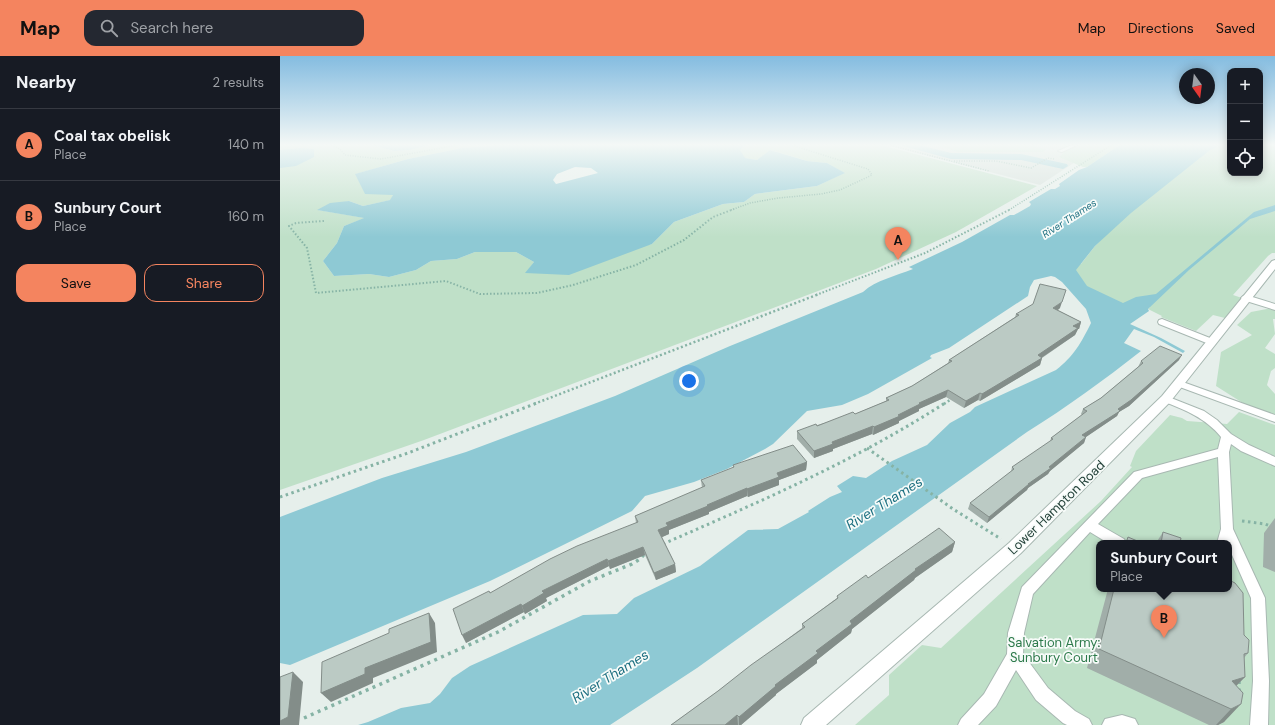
<!DOCTYPE html>
<meta charset="utf-8">
<style>
body{margin:0;font-family:"DM Sans",sans-serif;background:#242831;color:#f1f3f6}
.controls{position:absolute;right:12px;top:12px;display:grid;overflow:hidden;border-radius:8px;box-shadow:0 2px 10px #0003}
.controls button{width:36px;height:36px;display:grid;place-items:center;padding:0;border:0;border-bottom:1px solid #363941;background:#171b24;color:#f1f3f6;font:20px sans-serif}
.compass{position:absolute;left:899px;top:12px;width:36px;height:36px;border-radius:50%;background:#171b24;box-shadow:0 2px 10px #0003;rotate:166deg}
.you{position:absolute;left:409px;top:325px;width:14px;height:14px;margin:-10px;border:3px solid #fff;border-radius:50%;background:#1a73e8;box-shadow:0 0 0 6px #1a73e833}
.badge{display:grid;place-items:center;width:26px;height:26px;border-radius:50%;background:#f4845f;color:#111;font-size:13px;font-weight:700}
.pin{position:absolute;translate:-50% -33px;filter:drop-shadow(0 1px 2px #0008)}
.pin::after{content:'';position:absolute;top:21px;width:14px;height:12px;background:inherit;clip-path:polygon(0 0,100% 0,50% 100%)}
.popup{position:absolute;left:816px;top:484px;width:136px;height:52px;box-sizing:border-box;display:grid;place-content:center;border-radius:8px;background:#171b24;filter:drop-shadow(0 1px 3px #0005);font-size:13px;white-space:nowrap;color:#9ea1a6}
.popup b{font-size:15px;color:#f1f3f6}
.popup::after{content:'';position:absolute;left:50%;top:100%;margin-left:-8px;border:8px solid transparent;border-top-color:#171b24}
.list{margin:0;padding:0;list-style:none}
h2{display:flex;justify-content:space-between;align-items:center;height:52px;margin:0;padding:0 16px;font-size:17px}
h2 small{font-size:13px;font-weight:400;color:#9ea1a6}
.list li{display:grid;grid-template-columns:26px 1fr auto;gap:12px;align-items:center;box-sizing:border-box;height:72px;padding:0 16px;border-top:1px solid #363941}
.list b{display:block;font-size:15px;white-space:nowrap}
.list p{margin:0;font-size:13px;white-space:nowrap;color:#9ea1a6}
.list em{font-size:13px;font-style:normal;color:#9ea1a6}
.actions{display:flex;gap:8px;padding:12px 16px}
.actions a{flex:1;padding:9px 0;border:1px solid #f4845f;border-radius:12px;text-align:center;font-size:14px;color:#f4845f}
.actions .main{background:#f4845f;color:#111}
.icon{flex:none;width:22px;height:22px;fill:none;stroke:currentColor;stroke-width:2;stroke-linecap:round;stroke-linejoin:round}
.map{position:relative;flex:none;width:995px;height:669px;overflow:hidden}
header{display:flex;align-items:center;gap:24px;box-sizing:border-box;height:56px;padding:0 20px;background:#f4845f;color:#111}
header strong{font-size:19px}
nav{display:flex;gap:22px;margin-inline-start:auto;font-size:14px}
.search{width:280px;height:36px;background:#242831;display:flex;align-items:center;gap:10px;box-sizing:border-box;padding:0 14px;border-radius:12px;color:#9ea1a6;font-size:15px}
main{display:flex}
aside{flex:1;background:#171b24}
.map>svg:first-child{display:block}
</style>
<header>
<strong>Map</strong>
<div class="search"><svg class="icon" aria-label="search" viewBox="0 0 24 24"><circle cx="10" cy="10" r="6"/><path d="M15 15l6 6"/></svg>Search here</div>
<nav><a>Map</a><a>Directions</a><a>Saved</a></nav>
</header>
<main>
<aside>
<h2>Nearby<small>2 results</small></h2>
<ul class="list">
<li><span class="badge">A</span><div><b>Coal tax obelisk</b><p>Place</p></div><em>140 m</em></li>
<li><span class="badge">B</span><div><b>Sunbury Court</b><p>Place</p></div><em>160 m</em></li>
</ul>
<div class="actions"><a class="main">Save</a><a>Share</a></div>
</aside>
<div class="map">
<svg width="995" height="669" viewBox="0 0 995 669">
<rect width="100%" height="100%" fill="#e6efeb"/>
<polygon fill="#d4dfda" points="602,88 823,88 760,129"/>
<g fill="#bfe0c8" fill-rule="evenodd">
<polygon points="0,88 88,88 114,95 130,94 154,88 234,88 182,92 128,103 76,118 113,139 111,144 83,150 69,145 38,154 85,162 64,170 57,187 43,205 54,220 89,218 109,221 136,214 151,205 177,203 195,196 236,196 254,206 246,217 372,188 394,166 443,148 464,146 475,138 537,130 564,117 547,107 527,105 491,94 477,104 464,102 460,94 466,88 597,88 757,130 676,176 596,213 144,384 0,434"/>
<polygon points="653,88 746,88 766,93 763,96 678,96"/>
<polygon points="804,88 841,88 807,111 803,111 779,101 788,93"/>
<polygon points="944,88 950,88 950,117 980,117 980,88 995,88 995,197 992,197 988,200 953,239 962,242 959,248 945,262 933,259 916,275 881,261 882,260 868,253 870,251 846,254 798,230 786,205 801,208 815,190 863,141 931,93"/>
<polygon points="992,252 995,253 995,263 993,263 995,278 985,292 995,298 995,312 991,315 987,329 995,338 995,363 988,363 936,330 941,296 972,279 957,269 971,256"/>
<path d="M959 356 995 369V669H575L609 639V619L642 589 661 592 821 445 852 411 850 410 856 395 890 359 902 362 907 365 947 368ZM819 487H949V533H819Z"/>
</g>
<g fill="#8ec9d4" fill-rule="evenodd">
<polygon points="88,88 154,88 130,94 114,95"/>
<path d="M234 88H466L460 94 465 102 477 104 490 94 527 105 547 107 565 117 537 130 475 138 464 146 443 148 394 166 372 188 289 219 245 217 254 206 236 196H195L177 203 151 205 136 214 109 221 89 218 54 220 43 205 57 187 64 170 84 162 37 154 50 147 69 145 83 150 110 144 113 139 85 138 75 118 128 103 182 92ZM295 111 311 112 318 117 276 128 273 124 277 118Z"/>
<path d="M841 88H944L930 94 851 157 815 190 796 214 807 230 843 247 856 241 876 238 974 156 995 149V155L970 163 909 214 868 253 869 255 850 268 881 282 905 295 903 297 874 281 854 273 844 287 861 295C824 324 787 351 747 376L417 612 330 669H78L88 666 121 652 150 647 160 638 172 622 190 610 303 559 337 558 354 542 420 510 468 474 498 473 529 456 528 455 550 441 562 436 557 430 573 420 586 422 612 405 647 389 670 367 690 356 695 351 776 314C794 300 801 287 811 267L806 253 782 226 775 221 771 220 754 224 750 231 748 240 669 292 651 299 650 301 652 302 588 338 562 349 527 355 493 388 485 393 447 413 414 426 365 440 352 455 210 525 10 609 0 607V461L102 422 186 396 335 340 450 290 583 236C596 224 616 220 633 213L629 211 682 186 730 159H734L750 150 751 148 749 146 771 133H775L780 130 779 128 799 114 807 111Z"/>
<polygon points="21,92 34,93 34,101 16,110 0,112 0,94"/>
</g>
<g fill="none" stroke-linecap="round" stroke-linejoin="round">
<polygon fill="#8ec9d4" fill-rule="evenodd" points="621,88 635,88 671,97 741,98 787,108 788,110 783,113 741,104 671,103 623,90"/>
<g stroke="#a8b8b2" stroke-width="2">
<g id="service">
<polygon points="794,88 799,88 782,96 778,95"/>
<polygon points="882,263 935,284 936,286 932,289 929,288 879,268 878,266 879,264"/>
<polygon points="900,325 995,359 995,366 897,330 895,328"/>
<path d="M886 340 924 355 937 364 951 378 969 389 995 401V410L961 395 951 388 949 396 953 473 985 542 989 625 988 669H970L973 625 971 542 949 492V487H937L941 473 938 401 862 422 818 468 844 483 846 487H828L810 476 753 538 744 577 743 598 768 632 795 655 809 663 812 669H787L783 667 756 644 736 614 716 650 698 669H678L681 663 704 638 727 598 728 577 742 531 854 416 938 393 941 381C926 362 905 354 882 345L881 343 882 341Z"/>
<polygon points="842,659 855,663 858,669 822,669 825,663"/>
</g>
</g>
<g stroke="#a8b8b2" stroke-width="2">
<polygon id="minor" points="966,239 995,248 995,254 963,244 961,242 963,240"/>
</g>
<g stroke="#a8b8b2" stroke-width="2">
<polygon id="tertiary" points="995,204 995,213 890,346 741,497 546,669 521,669 524,662 729,487 882,340 992,205"/>
</g>
<g stroke="#86b3a5" stroke-width="1.5" stroke-dasharray="1 1.5" stroke-linecap="butt">
<polyline points="49,88 60,93 65,99 101,103 183,88"/>
<polyline points="606,88 709,115"/>
<polyline points="674,105 716,105 751,112 768,102 774,103"/>
<polyline points="451,154 470,147 498,142 541,138 560,134 592,119 588,113 508,88"/>
<polyline points="729,154 833,88"/>
</g>
<g stroke="#86b3a5" stroke-width="2" stroke-dasharray="1.5 2" stroke-linecap="butt">
<polyline points="44,165 16,167 9,170 27,192 36,237 166,225 200,238 257,237 293,229 356,209 404,184 433,161 454,153"/>
<polyline points="536,239 645,197 731,153"/>
</g>
<g stroke="#86b3a5" stroke-width="2.5" stroke-dasharray="2 2.5" stroke-linecap="butt">
<polyline points="254,348 539,238"/>
<polyline points="664,348 673,342"/>
</g>
<g stroke="#86b3a5" stroke-width="3" stroke-dasharray="2.5 3.5" stroke-linecap="butt">
<polyline points="587,392 673,453 721,483"/>
<polyline points="0,441 128,397 257,347"/>
<polyline points="962,465 985,468 995,472"/>
<path d="M383 488C479 446 577 404 665 347"/>
</g>
<g stroke="#86b3a5" stroke-width="3.5" stroke-dasharray="3 4.5" stroke-linecap="butt">
<polyline points="959,625 959,636"/>
<polyline points="24,662 218,576 310,525 352,508 360,503 366,496"/>
</g>
<use href="#service" fill="#fff" fill-rule="evenodd"/>
<use href="#minor" fill="#fff" fill-rule="evenodd"/>
<use href="#tertiary" fill="#fff" fill-rule="evenodd"/>
</g>
<g fill="#a1aea9">
<polygon points="780,252 778,254 801,266 799,273 798,273 795,279 762,302 760,309 700,345 698,344 684,352 666,341 639,353 639,355 619,365 619,367 593,379 592,378 553,393 553,395 534,402 517,383 517,375 575,358 606,345 606,342 632,330 668,307 669,304 735,261 736,258"/>
<polygon points="899,304 849,350 839,356 837,360 806,381 804,387 770,415 768,418 748,432 747,434 707,467 688,453 690,447 731,416 732,411 770,386 771,382 802,359 801,358 803,353 821,342 858,311 861,305"/>
<polygon points="527,406 526,414 499,424 499,429 468,441 467,440 429,456 429,458 389,474 389,478 382,481 395,508 396,516 376,524 365,499 330,513 329,510 266,542 267,545 245,558 244,556 186,587 210,537 356,467 355,460 422,432 421,424 453,412 453,409"/>
<polygon points="995,462 995,516 983,511 984,477"/>
<polygon points="883,476 900,487 876,487"/>
<polygon points="675,486 672,496 635,522 634,524 572,573 571,577 537,604 537,607 496,638 496,639 461,669 391,669 438,635 522,572 522,568 557,542 557,540 588,522"/>
<polygon points="828,533 949,533 964,579 968,597 964,602 965,621 956,630 963,637 944,666 938,669 929,669 807,612"/>
</g>
<g fill="#838d89">
<polygon points="782,246 780,252 771,259 773,252"/>
<polygon points="801,266 799,273 798,273 795,279 761,302 762,302 760,309 700,345 702,338 758,299 793,270"/>
<polygon points="902,299 899,304 849,350 839,356 837,360 800,385 802,379"/>
<polygon points="668,334 666,341 639,353 639,355 619,365 619,367 593,379 594,371 618,359 639,347"/>
<polygon points="700,337 698,344 684,352 686,345"/>
<polygon points="593,370 592,378 553,393 553,395 534,402 534,395 552,386"/>
<polygon points="806,381 804,387 770,415 768,418 748,432 747,434 707,467 709,461 748,428"/>
<polygon points="527,406 526,414 499,424 499,429 468,441 467,433 497,417"/>
<polygon points="467,432 467,440 429,456 429,458 389,474 389,478 380,482 378,474 386,467 427,449"/>
<polygon points="675,486 672,496 635,522 634,524 572,573 571,577 537,604 537,607 496,638 496,639 461,669 459,669 459,661 495,629 570,565 635,513"/>
<polygon points="363,491 365,499 330,513 328,505"/>
<polygon points="327,503 329,510 266,542 267,545 245,558 242,550 262,535"/>
<polygon points="395,508 396,516 376,524 374,517"/>
<polygon points="241,548 244,556 186,587 182,579"/>
<polygon points="149,557 155,567 157,596 93,622 93,627 51,646 41,637"/>
<polygon points="13,616 23,626 19,669 0,669 0,665"/>
<polygon points="965,621 947,639 952,625"/>
<polygon points="961,648 944,666 938,669 936,669 951,653"/>
<polygon points="457,659 458,669 445,669"/>
</g>
<g fill="#bbcac4" stroke="#838d89">
<polygon points="760,228 786,234 782,246 773,252 801,266 793,270 798,272 758,299 762,302 702,338 700,337 686,345 668,334 639,347 640,348 618,359 620,360 594,371 593,370 552,386 553,388 534,395 517,375 536,368 537,370 573,356 575,358 609,344 606,342 632,330 672,305 669,304 739,259 736,258 753,248"/>
<polygon points="880,290 902,299 851,344 838,353 840,355 802,379 806,381 769,411 771,412 748,428 749,428 709,461 690,447 734,413 732,411 773,383 771,382 807,355 803,353 821,342 863,307 861,305"/>
<polygon points="513,389 527,406 497,417 499,421 467,433 467,432 427,449 428,450 386,467 388,470 378,474 395,508 374,517 363,491 328,505 327,503 262,535 264,537 242,550 241,548 182,579 173,553 209,535 210,537 270,503 297,490 358,466 355,460 425,430 421,424 454,411 453,409"/>
<polygon points="659,472 675,486 635,513 636,514 570,565 572,568 536,595 538,597 495,629 496,630 459,661 457,659 445,669 391,669 438,635 471,609 525,571 522,568 558,542 557,540 586,519 588,522"/>
<polygon points="883,476 901,482 900,487 881,487"/>
<polygon points="848,481 862,487 846,487"/>
<polygon points="949,524 955,527 963,537 964,579 969,584 968,597 964,598 965,621 952,625 963,637 961,648 951,653 819,593 834,533 949,533"/>
<polygon points="149,557 151,586 85,612 85,618 41,637 42,606 109,577 109,573"/>
<polygon points="13,616 8,661 0,665 0,621"/>
</g>
<linearGradient id="sky" x2="0" y2="1"><stop stop-color="#84bce0"/><stop offset="0.49" stop-color="#f4f8f6"/><stop offset="1" stop-color="#f4f8f6" stop-opacity="0"/></linearGradient>
<rect width="995" height="181" fill="url(#sky)"/>
<g text-anchor="middle" stroke-width="3.5" stroke-linejoin="round" paint-order="stroke">
<g font-size="10" font-style="italic" fill="#1c6f80" stroke="#f7fbf9">
<text transform="translate(789 162) rotate(-33)" y="4">River Thames</text>
</g>
<g font-size="13" fill="#24423a" stroke="#f7fbf9">
<text transform="translate(776 451) rotate(-44)" y="5">Lower Hampton Road</text>
</g>
<g font-size="13" fill="#2d7a4b" stroke="#f7fbf9">
<text x="774" y="591">Salvation Army:<tspan x="774" dy="15">Sunbury Court</tspan></text>
</g>
<g font-size="14" font-style="italic" fill="#1c6f80" stroke="#f7fbf9">
<text transform="translate(604 447) rotate(-32)" y="5">River Thames</text>
<text transform="translate(330 620) rotate(-32)" y="5">River Thames</text>
</g>
</g>
</svg>
<div class="controls">
<button>+</button>
<button>−</button>
<button><svg class="icon" aria-label="locate" viewBox="0 0 24 24"><circle cx="12" cy="12" r="6"/><path d="M12 2v4M12 18v4M2 12h4M18 12h4"/></svg></button>
</div>
<svg class="compass" viewBox="-18 -18 36 36"><path d="M0-13l5 13h-10z" fill="#e53935"/><path d="M0 13l5-13h-10z" fill="#9ea1a6"/></svg>
<div class="you"></div>
<div class="pin badge" style="left:618px;top:204px">A</div>
<div class="pin badge" style="left:884px;top:582px">B</div>
<div class="popup"><b>Sunbury Court</b>Place</div>
</div>
</main>
